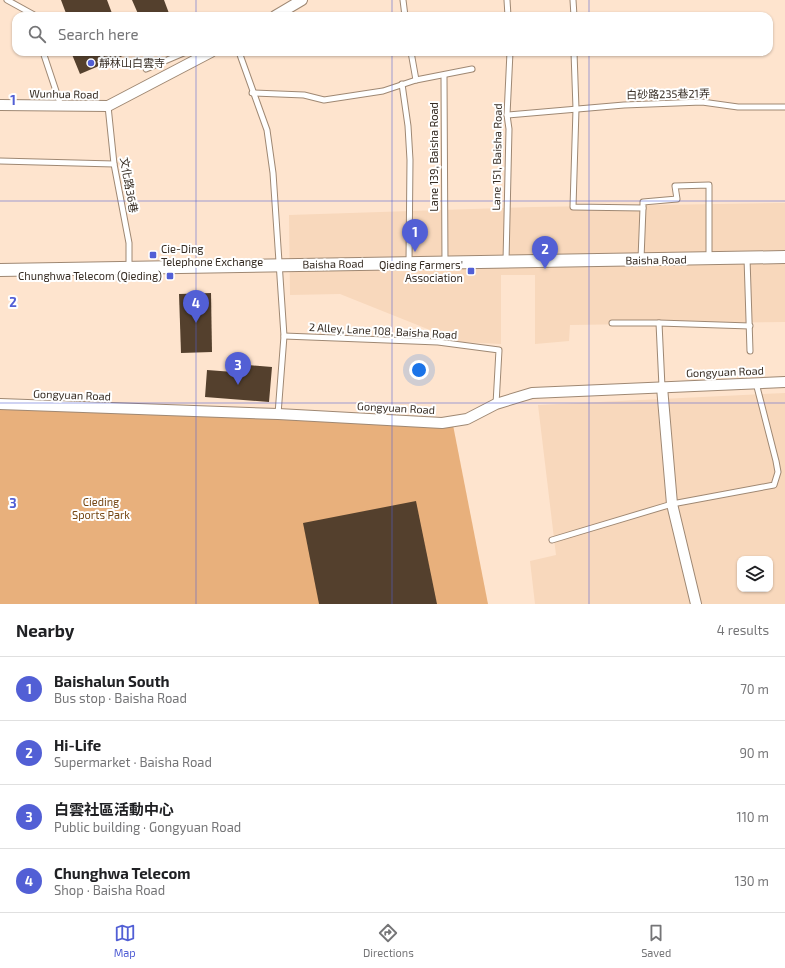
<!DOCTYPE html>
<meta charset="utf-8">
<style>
body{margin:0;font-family:"Exo 2","Noto Sans TC",sans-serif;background:#f6f6f6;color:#202124}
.controls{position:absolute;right:12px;bottom:12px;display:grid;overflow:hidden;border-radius:8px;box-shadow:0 1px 3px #0004}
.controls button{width:36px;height:36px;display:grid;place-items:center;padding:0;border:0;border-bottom:1px solid #e0e0e0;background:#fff;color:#202124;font:20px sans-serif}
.you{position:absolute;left:419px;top:370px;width:14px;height:14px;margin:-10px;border:3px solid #fff;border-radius:50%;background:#1a73e8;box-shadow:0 0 0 6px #1a73e833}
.badge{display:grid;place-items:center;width:26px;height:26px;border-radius:50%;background:#525fd5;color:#fff;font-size:13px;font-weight:700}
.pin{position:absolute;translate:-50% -33px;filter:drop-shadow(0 1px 2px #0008)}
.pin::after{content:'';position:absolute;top:21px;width:14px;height:12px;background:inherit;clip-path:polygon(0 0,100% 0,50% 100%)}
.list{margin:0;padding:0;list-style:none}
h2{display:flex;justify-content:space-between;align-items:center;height:52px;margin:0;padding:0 16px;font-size:17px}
h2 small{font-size:13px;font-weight:400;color:#757577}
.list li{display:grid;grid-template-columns:26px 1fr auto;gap:12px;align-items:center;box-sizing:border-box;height:64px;padding:0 16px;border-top:1px solid #e0e0e0}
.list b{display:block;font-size:15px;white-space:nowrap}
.list p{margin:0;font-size:13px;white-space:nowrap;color:#757577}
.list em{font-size:13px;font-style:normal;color:#757577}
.icon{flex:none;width:22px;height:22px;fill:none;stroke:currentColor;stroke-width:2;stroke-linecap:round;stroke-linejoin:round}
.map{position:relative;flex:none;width:785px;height:604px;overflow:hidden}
.search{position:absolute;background:#fff;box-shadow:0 1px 3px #0004;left:12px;right:12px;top:12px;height:44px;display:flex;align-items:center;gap:10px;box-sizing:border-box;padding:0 14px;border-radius:12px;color:#757577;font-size:15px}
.sheet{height:308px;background:#fff}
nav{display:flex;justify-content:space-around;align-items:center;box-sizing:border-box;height:56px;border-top:1px solid #e0e0e0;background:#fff;font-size:11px;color:#757577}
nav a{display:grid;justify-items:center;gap:2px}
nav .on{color:#525fd5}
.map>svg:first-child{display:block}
</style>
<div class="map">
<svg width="785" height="604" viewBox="0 0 785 604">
<rect width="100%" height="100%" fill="#fee4ce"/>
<g fill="#f8d8bc" fill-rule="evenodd">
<polygon points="785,203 785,322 570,325 569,341 535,344 535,275 501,275 501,344 460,342 340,294 290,295 289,215 534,207"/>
<path d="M785 393V604H535L530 561 556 555 538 405ZM740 559H770V589H740Z"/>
</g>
<polygon fill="#e8b07c" points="0,408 453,425 488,604 0,604"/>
<g fill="#54402d">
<polygon points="61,0 107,0 113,16 67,16"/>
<polygon points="132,0 164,0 170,16 139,16"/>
<polygon points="71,52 132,52 80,74"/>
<polygon points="211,293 212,352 181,353 179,294"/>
<polygon points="248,365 272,367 269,402 205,397 207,370 247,373"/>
<polygon points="416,501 437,604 319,604 303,523"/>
</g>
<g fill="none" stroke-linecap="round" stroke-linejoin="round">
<g stroke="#9f8873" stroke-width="7">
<g id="service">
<polyline points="7,0 36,16"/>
<polyline points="403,0 405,16"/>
<polyline points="507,0 508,16"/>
<polyline points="573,0 574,16"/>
<polyline points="43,52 61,106"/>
<polyline points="239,52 267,130 273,173 284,336 278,414"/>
<polyline points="411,52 416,80"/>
<polyline points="574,52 576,109 573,207 643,208 641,259"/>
<polyline points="146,69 186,52"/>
<polyline points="444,76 445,263"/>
<polyline points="402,84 408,126 410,160 409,262"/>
<polyline points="252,93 304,95 324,100 383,91 416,80 472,69"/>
<polyline points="108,106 114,164 129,243 129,268"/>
<polyline points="507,115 624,105 702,102 738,107 785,107"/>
<polyline points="0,161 114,164"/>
<polyline points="643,208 643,202 677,199 675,186 709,185 709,258"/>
<polyline points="747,258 750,351"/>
<polyline points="506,261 509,129 507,115 510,52"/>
<polyline points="612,323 659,323 750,326"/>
<polyline points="659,323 662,387"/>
<polyline points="284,336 438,342 499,350 496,404"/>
<polyline points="552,540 672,504 774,485 778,472 776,461 756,383"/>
</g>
</g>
<g stroke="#9f8873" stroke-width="12">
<g id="minor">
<polyline points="275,16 302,0"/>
<polyline points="0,105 108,106 211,52"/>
<polyline points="662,387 672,504 696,604"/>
<polyline points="0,404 278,414 442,423 467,419 496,404 532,393 785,382"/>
</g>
</g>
<g stroke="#9f8873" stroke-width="14">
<polyline id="tertiary" points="0,270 785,257"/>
</g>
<use href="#service" stroke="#fff" stroke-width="5"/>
<use href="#minor" stroke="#fff" stroke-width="10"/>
<use href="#tertiary" stroke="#fff" stroke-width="12"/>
</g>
<path fill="none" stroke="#525fd5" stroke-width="1" stroke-opacity="0.55" d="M196 0V16M392 0V16M589 0V16M196 52V604M392 52V604M589 52V604M0 201H785M0 403H785"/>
<g fill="#525fd5" stroke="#fff" stroke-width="1.5">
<circle cx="91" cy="63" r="4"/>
<rect x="149" y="251" width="8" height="8" rx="2"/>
<rect x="467" y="267" width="8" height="8" rx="2"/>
<rect x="166" y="272" width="8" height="8" rx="2"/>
</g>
<g text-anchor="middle" stroke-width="4" stroke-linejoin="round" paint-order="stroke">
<g font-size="11" fill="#362c23" stroke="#fff" text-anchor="start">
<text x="99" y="67">靜林山白雲寺</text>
<text x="161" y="253">Cie-Ding<tspan x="161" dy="13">Telephone Exchange</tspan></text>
<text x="463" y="269" text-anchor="end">Qieding Farmers'<tspan x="463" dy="13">Association</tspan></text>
<text x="162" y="280" text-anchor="end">Chunghwa Telecom (Qieding)</text>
</g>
<g font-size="11" fill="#362c23" stroke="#fff">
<text transform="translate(64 94) rotate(1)" y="4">Wunhua Road</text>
<text transform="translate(668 94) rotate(-1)" y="4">白砂路235巷21弄</text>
<text transform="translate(434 157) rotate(-90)" y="4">Lane 139, Baisha Road</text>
<text transform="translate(497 157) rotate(-89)" y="4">Lane 151, Baisha Road</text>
<text transform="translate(129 185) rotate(80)" y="4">文化路36巷</text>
<text transform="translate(656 260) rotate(-1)" y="4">Baisha Road</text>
<text transform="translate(333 264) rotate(-1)" y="4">Baisha Road</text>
<text transform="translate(383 331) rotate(3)" y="4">2 Alley, Lane 108, Baisha Road</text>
<text transform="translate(725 372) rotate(-2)" y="4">Gongyuan Road</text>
<text transform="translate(72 395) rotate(2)" y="4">Gongyuan Road</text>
<text transform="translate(396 408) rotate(3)" y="4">Gongyuan Road</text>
</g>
<g font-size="11" fill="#754714" stroke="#fff">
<text x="101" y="506">Cieding<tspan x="101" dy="13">Sports Park</tspan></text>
</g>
</g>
<g font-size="13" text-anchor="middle" font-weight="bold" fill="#525fd5" stroke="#fff" stroke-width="4" stroke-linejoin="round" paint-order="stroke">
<text x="13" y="105">1</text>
<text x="13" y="307">2</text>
<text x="13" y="508">3</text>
</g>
</svg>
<div class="controls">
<button><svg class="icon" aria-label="layers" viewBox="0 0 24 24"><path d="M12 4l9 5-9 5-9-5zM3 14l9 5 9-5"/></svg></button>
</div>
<div class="you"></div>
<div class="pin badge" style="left:415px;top:252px">1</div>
<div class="pin badge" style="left:545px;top:269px">2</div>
<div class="pin badge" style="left:238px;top:385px">3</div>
<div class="pin badge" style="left:196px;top:323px">4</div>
<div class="search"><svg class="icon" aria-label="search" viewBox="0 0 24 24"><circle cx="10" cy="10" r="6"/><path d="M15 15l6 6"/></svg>Search here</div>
</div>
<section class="sheet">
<h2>Nearby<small>4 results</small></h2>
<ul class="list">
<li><span class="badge">1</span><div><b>Baishalun South</b><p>Bus stop · Baisha Road</p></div><em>70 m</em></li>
<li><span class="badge">2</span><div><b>Hi-Life</b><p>Supermarket · Baisha Road</p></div><em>90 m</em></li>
<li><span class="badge">3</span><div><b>白雲社區活動中心</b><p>Public building · Gongyuan Road</p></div><em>110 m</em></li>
<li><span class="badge">4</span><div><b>Chunghwa Telecom</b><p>Shop · Baisha Road</p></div><em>130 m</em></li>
</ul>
</section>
<nav>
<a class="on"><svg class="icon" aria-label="map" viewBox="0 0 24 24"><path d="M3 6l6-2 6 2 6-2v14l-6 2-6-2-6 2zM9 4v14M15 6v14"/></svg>Map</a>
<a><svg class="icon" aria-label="directions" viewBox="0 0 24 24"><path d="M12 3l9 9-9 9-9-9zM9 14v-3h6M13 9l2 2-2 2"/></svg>Directions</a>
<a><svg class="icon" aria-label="saved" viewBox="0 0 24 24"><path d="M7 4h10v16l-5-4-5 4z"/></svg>Saved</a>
</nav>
